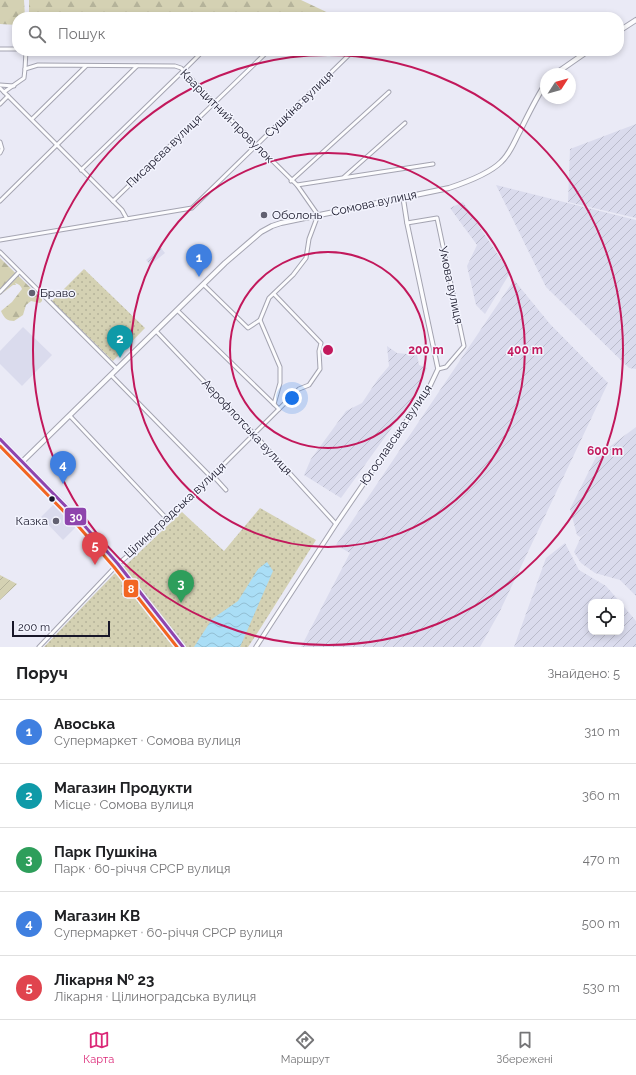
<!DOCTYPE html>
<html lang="uk">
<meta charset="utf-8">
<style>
body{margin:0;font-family:Raleway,sans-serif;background:#f2f2f2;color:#202124}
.controls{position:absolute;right:12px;bottom:12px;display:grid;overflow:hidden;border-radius:8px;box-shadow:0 2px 6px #0003}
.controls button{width:36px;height:36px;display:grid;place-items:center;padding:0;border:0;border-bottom:1px solid #e0e0e0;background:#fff;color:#202124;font:20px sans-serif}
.compass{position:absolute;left:540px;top:68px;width:36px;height:36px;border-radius:50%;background:#fff;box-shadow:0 2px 6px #0003;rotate:54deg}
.scale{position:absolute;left:12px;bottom:10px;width:98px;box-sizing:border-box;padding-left:4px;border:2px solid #181729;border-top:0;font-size:11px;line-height:14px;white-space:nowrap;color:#181729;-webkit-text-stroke:3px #f3f4fe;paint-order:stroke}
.you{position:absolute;left:292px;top:398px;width:14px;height:14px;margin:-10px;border:3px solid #fff;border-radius:50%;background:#1a73e8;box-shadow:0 0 0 6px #1a73e833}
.badge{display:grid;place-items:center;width:26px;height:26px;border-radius:50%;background:#db2777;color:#fff;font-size:13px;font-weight:700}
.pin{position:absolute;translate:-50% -33px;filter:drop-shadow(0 1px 2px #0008)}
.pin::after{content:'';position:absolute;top:21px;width:14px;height:12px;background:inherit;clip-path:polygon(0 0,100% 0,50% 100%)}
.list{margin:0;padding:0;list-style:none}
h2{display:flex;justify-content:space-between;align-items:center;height:52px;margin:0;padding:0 16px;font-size:17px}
h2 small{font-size:13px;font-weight:400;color:#757577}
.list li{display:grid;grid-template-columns:26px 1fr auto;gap:12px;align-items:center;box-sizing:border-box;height:64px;padding:0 16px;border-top:1px solid #e0e0e0}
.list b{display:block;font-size:15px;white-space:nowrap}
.list p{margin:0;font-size:13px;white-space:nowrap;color:#757577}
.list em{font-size:13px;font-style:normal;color:#757577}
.icon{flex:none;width:22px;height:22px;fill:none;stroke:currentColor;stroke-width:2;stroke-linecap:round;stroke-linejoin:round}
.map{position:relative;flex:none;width:636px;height:647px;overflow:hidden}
.search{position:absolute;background:#fff;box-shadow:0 2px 6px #0003;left:12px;right:12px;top:12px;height:44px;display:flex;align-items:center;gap:10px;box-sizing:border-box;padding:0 14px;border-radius:16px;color:#757577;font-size:15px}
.sheet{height:372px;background:#fff}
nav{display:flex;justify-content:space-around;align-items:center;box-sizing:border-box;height:56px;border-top:1px solid #e0e0e0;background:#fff;font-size:11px;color:#757577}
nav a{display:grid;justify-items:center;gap:2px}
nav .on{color:#db2777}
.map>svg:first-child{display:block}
</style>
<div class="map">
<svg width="636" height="647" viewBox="0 0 636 647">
<defs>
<pattern id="industrial-furrows" width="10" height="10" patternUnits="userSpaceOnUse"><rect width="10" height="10" fill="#dadbed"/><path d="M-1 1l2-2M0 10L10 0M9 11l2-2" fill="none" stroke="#babbcb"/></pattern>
<pattern id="forest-firs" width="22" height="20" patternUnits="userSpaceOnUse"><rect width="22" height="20" fill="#d4d1b3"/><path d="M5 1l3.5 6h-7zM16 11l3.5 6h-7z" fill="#b5b39a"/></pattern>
<pattern id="park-dots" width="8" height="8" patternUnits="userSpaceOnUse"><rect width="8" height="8" fill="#d4d1b3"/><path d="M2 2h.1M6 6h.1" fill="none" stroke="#b5b39a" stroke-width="1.8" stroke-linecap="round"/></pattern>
<pattern id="garden-furrows" width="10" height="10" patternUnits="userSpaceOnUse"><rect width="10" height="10" fill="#d4d1b3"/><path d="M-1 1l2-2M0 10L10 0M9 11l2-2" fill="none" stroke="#b5b39a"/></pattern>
<pattern id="water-waves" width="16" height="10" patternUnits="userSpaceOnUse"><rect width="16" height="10" fill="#aadef6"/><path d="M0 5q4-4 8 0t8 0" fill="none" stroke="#92bed3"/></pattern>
</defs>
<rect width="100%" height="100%" fill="#eaeaf6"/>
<g fill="#dadbed">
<polygon points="23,327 52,355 22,386 0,364 0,351"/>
<polygon points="55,503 77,526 63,540 41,517"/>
</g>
<g fill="url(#industrial-furrows)">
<polygon points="636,124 636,218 568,202 570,149"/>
<polygon points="496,185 636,220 636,369 629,368 546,287"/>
<polygon points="463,202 510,273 485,314 476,305 467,266 477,245 450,208"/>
<polygon points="161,248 165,253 150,265 146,260"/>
<polygon points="514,280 550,324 608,383 499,613 480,647 301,647 350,553 336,545"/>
<polygon points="387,346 397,353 417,355 419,365 427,368 411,401 341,498 304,475 311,459 346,411 362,403 378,379 389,366"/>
<polygon points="636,427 636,596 620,580 595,573 581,563 574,552 581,537 599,525 624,490 599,525 580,537 577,535 570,509 596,457"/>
<polygon points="565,543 579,570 606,586 620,602 591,602 591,632 621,632 621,603 636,621 636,647 514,647 546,558"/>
</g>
<g fill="url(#forest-firs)">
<polygon points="0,0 24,0 25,17 17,17 17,25 0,24"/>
<polygon points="29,0 301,0 337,17 29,17"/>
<path d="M0 258 42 299V301L40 303 31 301 26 305 23 315 14 321C7 321 4 318 1 311L12 302 22 289C21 286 19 284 15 283L16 285H13L0 295Z"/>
</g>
<g fill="url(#park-dots)">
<polygon points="84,269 145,328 113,361 52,301"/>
<polygon points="260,508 316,540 258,632 248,647 44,647 114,574 126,565 182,512 224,551"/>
</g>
<polygon fill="url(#garden-furrows)" points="0,575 17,584 0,600"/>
<polygon fill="url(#water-waves)" points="267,562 273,571 240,647 194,647 212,619 238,601 258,569"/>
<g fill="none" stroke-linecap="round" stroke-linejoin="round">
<g stroke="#a4a4b1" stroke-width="5">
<g id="minor">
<polyline points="0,49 17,49"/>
<polyline points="25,69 26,51"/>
<polyline points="0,85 14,86"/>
<polyline points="0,88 122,210 127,219"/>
<polyline points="4,92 24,78 25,69 38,65 175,66 181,68 214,103 297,185 318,215 309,239 306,258 293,275 269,298 260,320 248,328 204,285"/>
<polyline points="0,104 8,96"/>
<polyline points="32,119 86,66"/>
<polyline points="0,142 2,149 0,153"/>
<polyline points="81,170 183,71 199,55 200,51"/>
<polyline points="344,177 405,123"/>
<polyline points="291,181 389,92"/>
<polyline points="297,185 433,164"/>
<polyline points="0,201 137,66"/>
<polyline points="113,201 268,51"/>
<polyline points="407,223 437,218 464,346 446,367 438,369"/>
<polyline points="0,240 192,208 353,51"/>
<polyline points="0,252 117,369"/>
<polyline points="0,292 19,272"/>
<polyline points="178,311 279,409"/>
<polyline points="260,320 280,367 280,383 274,404"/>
<polyline points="156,331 254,434 336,524"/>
<polyline points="111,375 211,477 216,479 226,490"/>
<polyline points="70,416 167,519"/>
<polyline points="39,647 118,564 150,537 211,477 299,389 309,385 320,369 319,351 321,343 274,294"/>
</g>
</g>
<g stroke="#a4a4b1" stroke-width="5.5">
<g id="tertiary">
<polyline points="0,439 22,462"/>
<polyline points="256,647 336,524 429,388 438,369 407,223 403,197"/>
</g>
</g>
<g stroke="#a4a4b1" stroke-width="6">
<g id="secondary">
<polyline points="619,31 636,20"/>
<polyline points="555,74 588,51"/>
<path d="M183 647 118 564 83 524 22 462 225 263 261 232 272 226 281 223 449 188C464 183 489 174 501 162 510 154 514 142 520 131 528 115 536 98 546 83"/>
</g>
</g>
<use href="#minor" stroke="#fcfcfe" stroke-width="3"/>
<use href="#tertiary" stroke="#fcfcfe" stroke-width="3.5"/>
<use href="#secondary" stroke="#fcfcfe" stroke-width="4"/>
<g stroke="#f3f4fe" stroke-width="6">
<polyline id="bus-1" points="0,439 83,524 118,564 183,647"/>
</g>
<g stroke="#f3f4fe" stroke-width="6">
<polyline id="bus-2" points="0,446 79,527 114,567 177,647"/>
</g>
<use href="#bus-1" stroke="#8e44ad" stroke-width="3"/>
<use href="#bus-2" stroke="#f26522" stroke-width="3"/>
</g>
<g fill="none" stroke="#c2185b" stroke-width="2">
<circle cx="328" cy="350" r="98"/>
<circle cx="328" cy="350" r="197"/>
<circle cx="328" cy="350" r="295"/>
</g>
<g fill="#626171" stroke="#f3f4fe" stroke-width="1.5">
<circle cx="264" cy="215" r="4"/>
<circle cx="32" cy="293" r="4"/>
<circle cx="56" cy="521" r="4"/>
</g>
<circle fill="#181729" stroke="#f3f4fe" stroke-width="1.5" cx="52" cy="499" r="3.5"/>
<g text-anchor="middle" stroke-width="3" stroke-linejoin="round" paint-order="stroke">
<g font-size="12" fill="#181729" stroke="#f3f4fe">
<text transform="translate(299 104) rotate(-44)" y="4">Сушкіна вулиця</text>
<text transform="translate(227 116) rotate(45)" y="4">Кварцитний провулок</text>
<text transform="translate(164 151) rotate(-44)" y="4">Писарєва вулиця</text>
<text transform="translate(374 203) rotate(-12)" y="4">Сомова вулиця</text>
<text transform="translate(451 285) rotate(78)" y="4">Умова вулиця</text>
<text transform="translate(247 427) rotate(47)" y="4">Аерофлотська вулиця</text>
<text transform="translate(396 435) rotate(-56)" y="4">Югославська вулиця</text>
<text transform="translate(175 510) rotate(-43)" y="4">Цілиноградська вулиця</text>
</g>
<g font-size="12" fill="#181729" stroke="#f3f4fe" text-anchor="start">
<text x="272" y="219">Оболонь</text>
<text x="40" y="297">Браво</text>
<text x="48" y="525" text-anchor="end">Казка</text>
</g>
</g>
<circle cx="328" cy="350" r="6" fill="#c2185b" stroke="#f3f4fe" stroke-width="2"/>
<g font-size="12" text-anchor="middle" font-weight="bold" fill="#c2185b" stroke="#f3f4fe" stroke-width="3" stroke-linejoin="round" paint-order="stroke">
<text x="426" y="354">200 m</text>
<text x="525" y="354">400 m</text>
<text x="605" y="455">600 m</text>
</g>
<g stroke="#f3f4fe" stroke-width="1.5">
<rect x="64" y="507" width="23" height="19" rx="4" fill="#8e44ad"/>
<rect x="123" y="579" width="16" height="19" rx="4" fill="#f26522"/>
</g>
<g font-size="11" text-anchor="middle" font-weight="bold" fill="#fff">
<text x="76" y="521">30</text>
<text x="131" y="593">8</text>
</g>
</svg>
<div class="controls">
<button><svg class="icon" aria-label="locate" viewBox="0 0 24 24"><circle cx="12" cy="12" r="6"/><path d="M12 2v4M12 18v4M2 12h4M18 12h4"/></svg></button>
</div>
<svg class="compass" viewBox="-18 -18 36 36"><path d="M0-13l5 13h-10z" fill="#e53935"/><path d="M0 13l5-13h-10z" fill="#757577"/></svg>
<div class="scale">200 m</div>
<div class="you"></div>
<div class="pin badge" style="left:199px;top:277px;background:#3f7fe0">1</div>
<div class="pin badge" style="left:120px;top:358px;background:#0f9aa8">2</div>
<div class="pin badge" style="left:181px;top:603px;background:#2e9e5b">3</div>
<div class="pin badge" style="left:63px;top:484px;background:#3f7fe0">4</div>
<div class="pin badge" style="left:95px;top:565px;background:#e0444e">5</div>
<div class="search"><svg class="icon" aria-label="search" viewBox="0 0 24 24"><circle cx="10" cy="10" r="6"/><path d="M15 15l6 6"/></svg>Пошук</div>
</div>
<section class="sheet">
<h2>Поруч<small>Знайдено: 5</small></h2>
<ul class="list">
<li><span class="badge" style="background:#3f7fe0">1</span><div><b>Авоська</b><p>Супермаркет · Сомова вулиця</p></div><em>310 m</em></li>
<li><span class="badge" style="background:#0f9aa8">2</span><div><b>Магазин Продукти</b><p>Місце · Сомова вулиця</p></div><em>360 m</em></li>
<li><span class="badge" style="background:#2e9e5b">3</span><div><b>Парк Пушкіна</b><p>Парк · 60-річчя СРСР вулиця</p></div><em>470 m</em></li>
<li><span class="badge" style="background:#3f7fe0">4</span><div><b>Магазин КВ</b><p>Супермаркет · 60-річчя СРСР вулиця</p></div><em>500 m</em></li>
<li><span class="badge" style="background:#e0444e">5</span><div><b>Лікарня № 23</b><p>Лікарня · Цілиноградська вулиця</p></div><em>530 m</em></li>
</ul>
</section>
<nav>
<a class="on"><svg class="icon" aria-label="map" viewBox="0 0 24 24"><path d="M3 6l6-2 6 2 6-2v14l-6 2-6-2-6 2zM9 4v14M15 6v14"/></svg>Карта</a>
<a><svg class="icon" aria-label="directions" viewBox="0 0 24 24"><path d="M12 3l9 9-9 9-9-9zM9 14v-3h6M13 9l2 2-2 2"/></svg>Маршрут</a>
<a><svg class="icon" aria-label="saved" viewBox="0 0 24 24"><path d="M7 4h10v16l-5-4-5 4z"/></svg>Збережені</a>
</nav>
